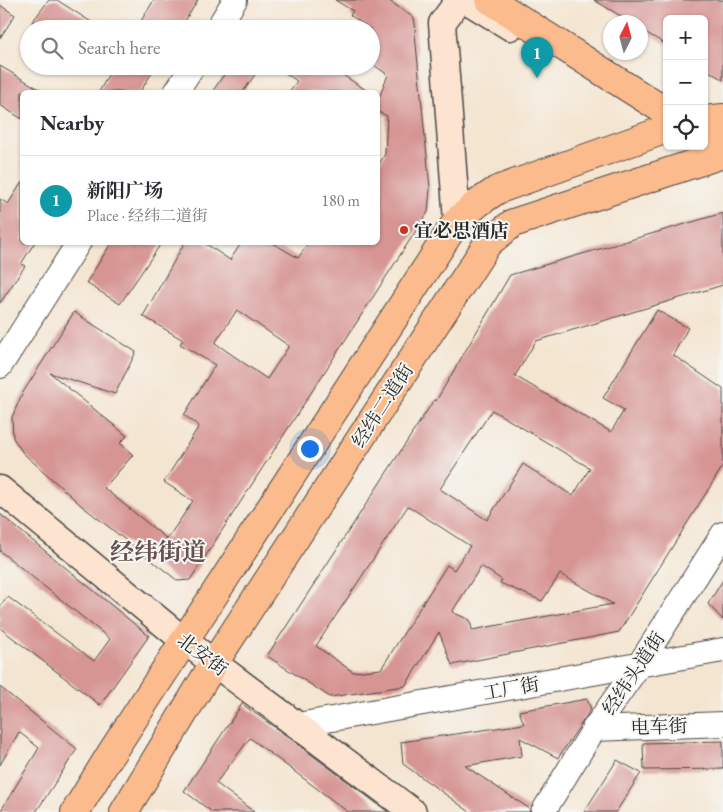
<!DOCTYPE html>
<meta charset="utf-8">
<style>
body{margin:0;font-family:"EB Garamond","Noto Serif SC",serif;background:#f7f7f7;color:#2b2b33}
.controls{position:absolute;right:15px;top:15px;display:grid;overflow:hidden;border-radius:8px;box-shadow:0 1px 4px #0004}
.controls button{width:45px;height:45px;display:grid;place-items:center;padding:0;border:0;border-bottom:1px solid #e1e1e2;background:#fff;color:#2b2b33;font:25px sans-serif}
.compass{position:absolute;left:603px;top:15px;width:45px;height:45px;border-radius:50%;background:#fff;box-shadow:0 1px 4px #0004;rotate:6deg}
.you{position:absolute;left:309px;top:448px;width:18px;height:18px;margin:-12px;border:4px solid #fff;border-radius:50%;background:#1a73e8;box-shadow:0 0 0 8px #1a73e833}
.badge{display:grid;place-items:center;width:32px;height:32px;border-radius:50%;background:#0f766e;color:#fff;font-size:16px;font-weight:700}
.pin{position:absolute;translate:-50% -41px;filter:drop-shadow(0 1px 2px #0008)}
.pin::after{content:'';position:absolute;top:26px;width:18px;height:15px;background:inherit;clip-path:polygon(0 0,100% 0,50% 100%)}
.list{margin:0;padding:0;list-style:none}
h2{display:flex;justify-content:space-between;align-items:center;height:65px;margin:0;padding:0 20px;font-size:21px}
h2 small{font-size:16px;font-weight:400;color:#7c7c81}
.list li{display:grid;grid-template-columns:32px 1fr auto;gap:15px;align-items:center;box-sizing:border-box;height:90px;padding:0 20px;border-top:1px solid #e1e1e2}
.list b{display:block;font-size:19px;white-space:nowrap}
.list p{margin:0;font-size:16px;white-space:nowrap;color:#7c7c81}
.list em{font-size:16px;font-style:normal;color:#7c7c81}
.icon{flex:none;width:28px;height:28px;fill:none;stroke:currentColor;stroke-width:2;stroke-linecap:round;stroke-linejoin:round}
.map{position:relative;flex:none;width:723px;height:812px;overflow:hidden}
.search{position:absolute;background:#fff;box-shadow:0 1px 4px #0004;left:20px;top:20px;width:360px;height:55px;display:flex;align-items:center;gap:12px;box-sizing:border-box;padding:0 18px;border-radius:28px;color:#7c7c81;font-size:19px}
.panel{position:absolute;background:#fff;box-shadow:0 1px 4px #0004;left:20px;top:90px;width:360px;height:155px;border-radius:8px}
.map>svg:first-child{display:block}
</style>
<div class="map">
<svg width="723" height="812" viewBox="0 0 723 812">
<rect width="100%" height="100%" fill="#f6f6f2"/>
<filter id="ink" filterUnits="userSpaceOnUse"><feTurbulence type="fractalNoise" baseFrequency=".02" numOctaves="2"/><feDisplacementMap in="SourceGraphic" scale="10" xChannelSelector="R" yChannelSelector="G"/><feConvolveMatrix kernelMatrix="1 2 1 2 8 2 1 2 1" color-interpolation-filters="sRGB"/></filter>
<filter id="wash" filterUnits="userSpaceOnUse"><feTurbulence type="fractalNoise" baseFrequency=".0096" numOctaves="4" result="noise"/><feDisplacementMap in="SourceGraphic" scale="20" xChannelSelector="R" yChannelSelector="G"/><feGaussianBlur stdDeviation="1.12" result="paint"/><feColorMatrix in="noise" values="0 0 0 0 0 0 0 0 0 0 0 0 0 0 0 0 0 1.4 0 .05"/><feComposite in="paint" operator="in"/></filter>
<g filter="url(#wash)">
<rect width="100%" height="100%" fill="#f4e5d1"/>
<g id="blocks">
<g fill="#d69493" fill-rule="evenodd">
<polygon points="49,0 57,0 102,29 42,29 32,22"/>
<polygon points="154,0 198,0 180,29 136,29"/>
<path d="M335 0H388L414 18 416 31 415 34 430 188 428 212 190 580 178 581 82 506 23 453 13 438 12 417 22 394 74 312 136 352 115 394 50 373 127 436 120 443 133 455 104 488 167 539 193 501 164 482 199 426 184 415 215 365 180 344 183 340 143 316 185 242H203L230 260 242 242H271L298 258 309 242H378V166L385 154 387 116 378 112V100L388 75 371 63V29L350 15 353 11ZM237 310 289 346 267 379 215 343Z"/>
<polygon points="594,0 723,0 723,80 704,68 704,19 667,19 667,45 640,29 640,22 631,22"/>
<polygon points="0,5 15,15 0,38"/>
<polygon points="0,66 44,92 22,92 22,119 0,105"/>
<polygon points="113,66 156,66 140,92 99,92"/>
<polygon points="230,66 261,66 243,92 212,92"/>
<polygon points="275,66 329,66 369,92 289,92 297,81"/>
<polygon points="22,182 22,242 35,242 21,264 25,266 0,303 0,199 8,204"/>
<path d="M723 213V285L536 341 515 376 611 432 624 410 603 398 657 310 688 328 673 355 723 389V466L619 632 452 665 439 632 405 686 330 697 267 656 434 400 436 401 510 275ZM492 410 590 468 573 496 523 464 487 520 440 489ZM408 506 470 546 454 570 447 565 381 669 353 672 316 646ZM481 566 502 580 500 583 542 601 560 574 613 604 472 630 470 620 452 612Z"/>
<polygon points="112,242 162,242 120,304 86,283"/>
<polygon points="0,514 149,636 100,705 0,628 0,606 8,597 94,661 110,639 0,551"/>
<polygon points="723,580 723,620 708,604"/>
<polygon points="0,687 77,749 36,812 0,812 39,748 19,732 0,765"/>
<polygon points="587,699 591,709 558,758 520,738 522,756 465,766 530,809 529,812 470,812 403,764 401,742 524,724 519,711"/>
<polygon points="242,704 291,739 388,812 348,812 250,738 216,783 254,812 212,812 184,791"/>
<polygon points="723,741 723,769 644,770 643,743"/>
<polygon points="617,760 641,773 616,812 584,812"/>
</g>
</g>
</g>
<g filter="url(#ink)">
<use href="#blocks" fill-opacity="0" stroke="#494744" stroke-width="1"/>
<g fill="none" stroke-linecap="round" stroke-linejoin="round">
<g stroke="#494744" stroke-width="26">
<g id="tertiary">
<polyline points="217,29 235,0"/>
<polyline points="176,92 193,66"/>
<polyline points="0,366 79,242"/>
<polyline points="298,725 723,650"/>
<polyline points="594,729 723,724"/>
<polyline points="543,812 594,729 639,665 723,534"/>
</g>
</g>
<g stroke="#494744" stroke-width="29">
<g id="secondary">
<polyline points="457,221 442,23 456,4 466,0 510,27"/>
<polyline points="0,489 182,639 413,812"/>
</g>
</g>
<g stroke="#494744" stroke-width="30">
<g id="primary">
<polyline points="490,0 660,108 667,112"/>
<polyline points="704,129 723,139"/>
</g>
</g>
<g stroke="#494744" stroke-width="30">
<g id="trunk">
<polyline points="704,120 723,118"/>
<polyline points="75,812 110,755 457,221 478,203 497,190 667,129"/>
<polyline points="124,812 214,663 488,243 513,223 723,154"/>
</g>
</g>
<use href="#tertiary" stroke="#fff" stroke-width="24"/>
<use href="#secondary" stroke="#fde4d1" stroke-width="26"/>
<use href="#primary" stroke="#fbbb8d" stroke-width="28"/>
<use href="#trunk" stroke="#fbbb8d" stroke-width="28"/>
</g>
</g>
<circle fill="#c8321e" stroke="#f6f6f2" stroke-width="2" cx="404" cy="230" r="5"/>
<g text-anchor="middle" stroke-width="4" stroke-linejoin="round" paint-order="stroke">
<g font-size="19" font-weight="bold" fill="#2b2b2b" stroke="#f6f6f2" text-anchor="start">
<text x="414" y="237">宜必思酒店</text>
</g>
<g font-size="19" fill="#2b2b2b" stroke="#f6f6f2">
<text transform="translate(382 405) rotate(-57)" y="7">经纬二道街</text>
<text transform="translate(203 654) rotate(37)" y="7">北安街</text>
<text transform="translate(633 673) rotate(-56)" y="7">经纬头道街</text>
<text transform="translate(511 688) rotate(-10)" y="7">工厂街</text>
<text transform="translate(659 726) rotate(-2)" y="7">电车街</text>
</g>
<g font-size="24" font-weight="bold" fill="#67504f" stroke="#f6f6f2">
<text x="158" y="560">经纬街道</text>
</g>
</g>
</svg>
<div class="controls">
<button>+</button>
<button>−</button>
<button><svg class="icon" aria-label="locate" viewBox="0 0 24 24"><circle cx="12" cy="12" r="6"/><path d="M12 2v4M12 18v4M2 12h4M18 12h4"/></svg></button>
</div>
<svg class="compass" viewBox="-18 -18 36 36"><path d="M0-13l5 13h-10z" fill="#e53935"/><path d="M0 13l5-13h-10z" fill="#7c7c81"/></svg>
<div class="you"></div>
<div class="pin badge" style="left:537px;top:78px;background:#0f9aa8">1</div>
<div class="search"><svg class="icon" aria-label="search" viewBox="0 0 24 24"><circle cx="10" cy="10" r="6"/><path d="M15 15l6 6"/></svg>Search here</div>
<section class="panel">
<h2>Nearby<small></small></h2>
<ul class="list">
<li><span class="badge" style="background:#0f9aa8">1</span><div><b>新阳广场</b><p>Place · 经纬二道街</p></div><em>180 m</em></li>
</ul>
</section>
</div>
